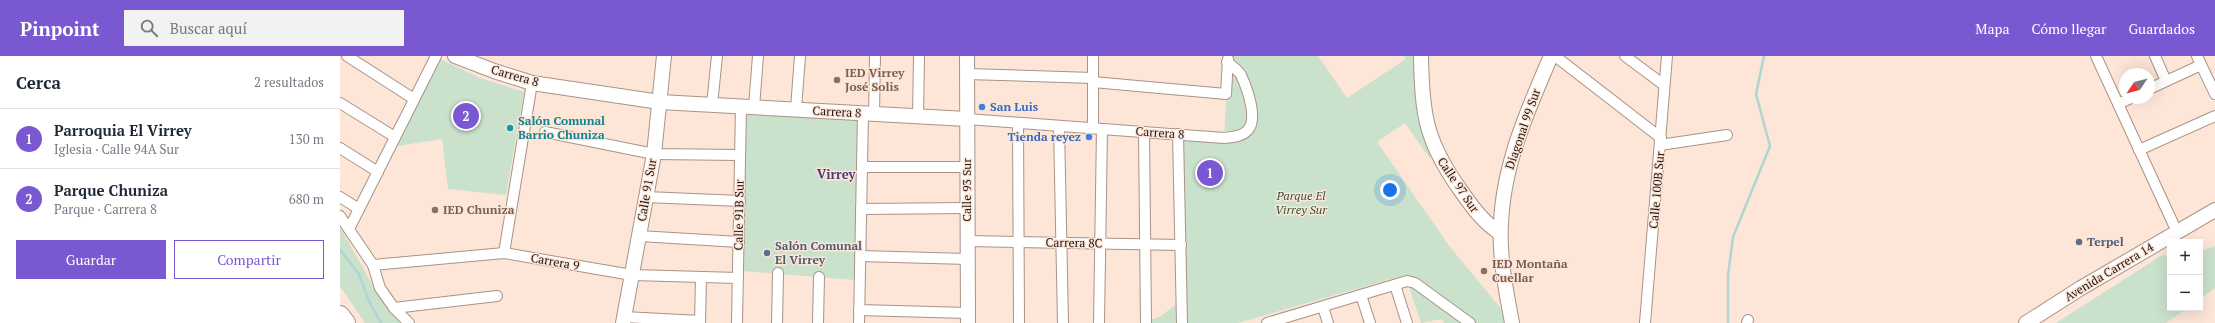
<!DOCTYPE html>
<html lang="es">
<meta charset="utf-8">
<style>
body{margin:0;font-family:"PT Serif",serif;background:#f2f2f3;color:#1f2937}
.controls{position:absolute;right:12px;bottom:12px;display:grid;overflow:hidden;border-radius:0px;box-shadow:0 4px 16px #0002}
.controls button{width:36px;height:36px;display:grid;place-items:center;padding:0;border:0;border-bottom:1px solid #e0e1e3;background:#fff;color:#1f2937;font:20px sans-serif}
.compass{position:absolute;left:1779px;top:12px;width:36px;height:36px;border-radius:50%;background:#fff;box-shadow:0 4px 16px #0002;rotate:235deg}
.you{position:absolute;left:1050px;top:134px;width:14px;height:14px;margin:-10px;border:3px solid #fff;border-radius:50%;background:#1a73e8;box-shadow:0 0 0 6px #1a73e833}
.badge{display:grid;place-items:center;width:26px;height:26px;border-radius:50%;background:#7958d2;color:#fff;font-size:13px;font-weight:700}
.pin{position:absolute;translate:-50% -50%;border:2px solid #fff;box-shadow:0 1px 4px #0006}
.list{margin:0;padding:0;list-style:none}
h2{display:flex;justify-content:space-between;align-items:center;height:52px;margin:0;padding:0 16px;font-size:17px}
h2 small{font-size:13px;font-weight:400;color:#747a83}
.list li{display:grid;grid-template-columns:26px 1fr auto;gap:12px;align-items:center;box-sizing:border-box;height:60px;padding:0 16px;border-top:1px solid #e0e1e3}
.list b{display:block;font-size:15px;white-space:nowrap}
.list p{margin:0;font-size:13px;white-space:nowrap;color:#747a83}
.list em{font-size:13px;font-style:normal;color:#747a83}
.actions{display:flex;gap:8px;padding:12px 16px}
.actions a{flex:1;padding:9px 0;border:1px solid #7958d2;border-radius:0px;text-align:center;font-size:14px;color:#7958d2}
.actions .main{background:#7958d2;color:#fff}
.icon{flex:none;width:22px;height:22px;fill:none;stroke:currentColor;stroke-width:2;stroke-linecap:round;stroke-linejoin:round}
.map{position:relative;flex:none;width:1875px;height:267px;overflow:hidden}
header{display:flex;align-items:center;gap:24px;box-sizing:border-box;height:56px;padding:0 20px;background:#7958d2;color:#fff}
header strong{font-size:19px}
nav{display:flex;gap:22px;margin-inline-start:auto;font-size:14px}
.search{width:280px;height:36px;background:#f2f2f3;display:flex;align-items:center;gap:10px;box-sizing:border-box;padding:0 14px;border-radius:0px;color:#747a83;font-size:15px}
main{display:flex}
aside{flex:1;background:#fff}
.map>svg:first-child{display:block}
</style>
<header>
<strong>Pinpoint</strong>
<div class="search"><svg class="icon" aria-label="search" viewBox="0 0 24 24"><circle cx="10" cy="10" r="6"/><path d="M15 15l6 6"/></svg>Buscar aquí</div>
<nav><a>Mapa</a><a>Cómo llegar</a><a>Guardados</a></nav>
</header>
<main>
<aside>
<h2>Cerca<small>2 resultados</small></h2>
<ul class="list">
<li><span class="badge">1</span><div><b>Parroquia El Virrey</b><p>Iglesia · Calle 94A Sur</p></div><em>130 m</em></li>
<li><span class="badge">2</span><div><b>Parque Chuniza</b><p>Parque · Carrera 8</p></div><em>680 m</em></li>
</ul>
<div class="actions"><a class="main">Guardar</a><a>Compartir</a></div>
</aside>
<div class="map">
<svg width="1875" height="267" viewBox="0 0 1875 267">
<rect width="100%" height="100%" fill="#fde5d8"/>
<g fill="#cae1cc">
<polygon points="888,0 978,0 1007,42 1066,3 1064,0 1077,0 1084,71 1091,104 1065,67 1037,86 1110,191 1163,255 1165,267 1104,267 1101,263 1081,267 1065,219 898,267 808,267 808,265 821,260 844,242 842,83 884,86"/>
<polygon points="98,2 140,22 184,36 166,139 108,133 102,83 57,90"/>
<polygon points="406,56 518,62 515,224 402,215"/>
<polygon points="0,171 37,237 60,267 25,267 0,230"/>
<polygon points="1875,190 1875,232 1860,243 1860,195"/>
<polygon points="1824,198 1830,205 1830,252 1847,252 1826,267 1716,267"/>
</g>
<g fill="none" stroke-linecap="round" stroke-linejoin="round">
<g stroke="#afd5d5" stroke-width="2.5">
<polyline points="0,194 19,218 28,243 41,267"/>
<polyline points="1388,267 1388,220 1393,181 1430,90 1416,38 1424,0"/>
</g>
<g stroke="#a99387" stroke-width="12">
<g id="street">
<polyline points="7,0 74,43"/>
<polyline points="753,0 753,72"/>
<polyline points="1215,0 1321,82"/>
<polyline points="1285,0 1324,29"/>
<polyline points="1756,0 1837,176"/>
<polyline points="1815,0 1826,25"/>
<polyline points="1857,0 1875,38"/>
<polyline points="627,18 753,22"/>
<polyline points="753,26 886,38 888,3"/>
<polyline points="1809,33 1861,9"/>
<polyline points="0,47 55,81"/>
<polyline points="1778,48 1791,42"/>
<polyline points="372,49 377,0"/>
<polyline points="414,51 418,0"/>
<polyline points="456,53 460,0"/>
<polyline points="534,58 535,0"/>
<polyline points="578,60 579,0"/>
<path d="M627 63 884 82C892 81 901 81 907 75 919 64 907 32 901 19 898 14 892 10 887 6"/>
<polyline points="678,67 679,267"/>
<polyline points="719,70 723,267"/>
<polyline points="205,76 314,98 400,99"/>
<polyline points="804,76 806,267"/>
<polyline points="838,78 842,267"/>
<polyline points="1320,89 1387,79"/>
<polyline points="0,92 38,116"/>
<polyline points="1799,94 1875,60"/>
<polyline points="522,111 627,111"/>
<polyline points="0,141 19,153"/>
<polyline points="306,141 400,145"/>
<polyline points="521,153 627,152"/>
<polyline points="0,160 33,209 40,232 54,252 69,267"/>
<polyline points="9,173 96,0"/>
<polyline points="299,180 399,186"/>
<polyline points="628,185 841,189"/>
<polyline points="164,197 192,27"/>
<polyline points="520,200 628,203"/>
<polyline points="33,209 164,197 292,219 398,222"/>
<polyline points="1055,229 1067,267"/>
<polyline points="1021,239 1030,267"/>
<polyline points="983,251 988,267"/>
<polyline points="54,252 157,240"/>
<polyline points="519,254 628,257"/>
<polyline points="284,261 360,265"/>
<polyline points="360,267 361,221"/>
<polyline points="397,267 401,50"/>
<polyline points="437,267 438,217"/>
<polyline points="478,267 479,221"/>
<polyline points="519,267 523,57"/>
<polyline points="759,267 762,73"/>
<polyline points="927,267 1067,225 1075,227 1130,267"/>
<polyline points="1305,267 1327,0"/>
<polyline points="1407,267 1408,264"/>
</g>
</g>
<g stroke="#a99387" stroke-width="16">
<g id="secondary">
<polyline points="115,0 154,15 192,27 320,46 627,63"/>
<polyline points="627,0 628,267"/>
<path d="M1081 0C1082 60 1086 86 1121 135 1133 152 1143 166 1160 177"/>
<polyline points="283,267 314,98 324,0"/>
<path d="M1172 267C1166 234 1159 201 1161 168 1163 109 1188 53 1211 0"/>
<polyline points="1686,267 1741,232 1875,154"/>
</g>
</g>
<g stroke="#a99387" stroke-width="20">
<polyline id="highway" points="0,259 6,267"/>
</g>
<use href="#street" stroke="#fff" stroke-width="10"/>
<use href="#secondary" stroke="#fff" stroke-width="14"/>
<use href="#highway" stroke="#fff" stroke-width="18"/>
</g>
<g fill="#8d6e63" stroke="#fde5d8" stroke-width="1.5">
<circle cx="497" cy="24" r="4"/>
<circle cx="95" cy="154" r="4"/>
<circle cx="1144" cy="215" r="4"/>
</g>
<g fill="#3f7fe0" stroke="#fde5d8" stroke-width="1.5">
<circle cx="642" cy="51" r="4"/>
<circle cx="749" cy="81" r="4"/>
</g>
<circle fill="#0f9aa8" stroke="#fde5d8" stroke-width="1.5" cx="170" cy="72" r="4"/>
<g fill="#5c6f8a" stroke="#fde5d8" stroke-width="1.5">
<circle cx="1739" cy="186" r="4"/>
<circle cx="427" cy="197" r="4"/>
</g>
<g text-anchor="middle" stroke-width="3" stroke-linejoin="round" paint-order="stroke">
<g font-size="12" font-weight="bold" fill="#785e54" stroke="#fde5d8" text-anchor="start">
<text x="505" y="21">IED Virrey<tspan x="505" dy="14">José Solis</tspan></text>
<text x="103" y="158">IED Chuniza</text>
<text x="1152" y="212">IED Montaña<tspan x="1152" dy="14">Cuellar</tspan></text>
</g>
<g font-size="12" fill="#1e1611" stroke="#fde5d8">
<text transform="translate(175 20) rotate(16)" y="4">Carrera 8</text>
<text transform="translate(497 56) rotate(3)" y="4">Carrera 8</text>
<text transform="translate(1183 73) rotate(-71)" y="4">Diagonal 99 Sur</text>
<text transform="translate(820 77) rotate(4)" y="4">Carrera 8</text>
<text transform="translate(1118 129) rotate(56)" y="4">Calle 97 Sur</text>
<text transform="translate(307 134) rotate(-80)" y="4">Calle 91 Sur</text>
<text transform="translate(627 134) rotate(-90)" y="4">Calle 93 Sur</text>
<text transform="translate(1317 134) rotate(-85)" y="4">Calle 100B Sur</text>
<text transform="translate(399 159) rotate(-89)" y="4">Calle 91B Sur</text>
<text transform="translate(734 187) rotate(1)" y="4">Carrera 8C</text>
<text transform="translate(215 206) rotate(10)" y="4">Carrera 9</text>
<text transform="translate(1769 216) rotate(-31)" y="4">Avenida Carrera 14</text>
</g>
<g font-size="12" font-weight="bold" fill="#366cbe" stroke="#fde5d8" text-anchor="start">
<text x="650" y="55">San Luis</text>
<text x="741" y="85" text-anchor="end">Tienda reyez</text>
</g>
<g font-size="12" font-weight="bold" fill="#0d838f" stroke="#fde5d8" text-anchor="start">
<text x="178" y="69">Salón Comunal<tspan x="178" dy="14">Barrio Chuniza</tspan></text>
</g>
<g font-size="12" font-style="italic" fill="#2f5736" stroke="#fde5d8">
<text x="961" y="144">Parque El<tspan x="961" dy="14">Virrey Sur</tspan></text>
</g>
<g font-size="12" font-weight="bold" fill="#4e5e75" stroke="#fde5d8" text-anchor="start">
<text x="1747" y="190">Terpel</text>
<text x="435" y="194">Salón Comunal<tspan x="435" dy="14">El Virrey</tspan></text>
</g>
<g font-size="13" font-weight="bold" fill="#4b3d7a" stroke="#fde5d8">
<text x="496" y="123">Virrey</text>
</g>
</g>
</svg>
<div class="controls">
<button>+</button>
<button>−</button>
</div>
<svg class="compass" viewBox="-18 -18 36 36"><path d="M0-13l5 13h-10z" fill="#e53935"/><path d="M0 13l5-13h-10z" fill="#747a83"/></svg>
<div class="you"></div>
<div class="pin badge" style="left:870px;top:117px">1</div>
<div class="pin badge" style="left:126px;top:60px">2</div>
</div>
</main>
